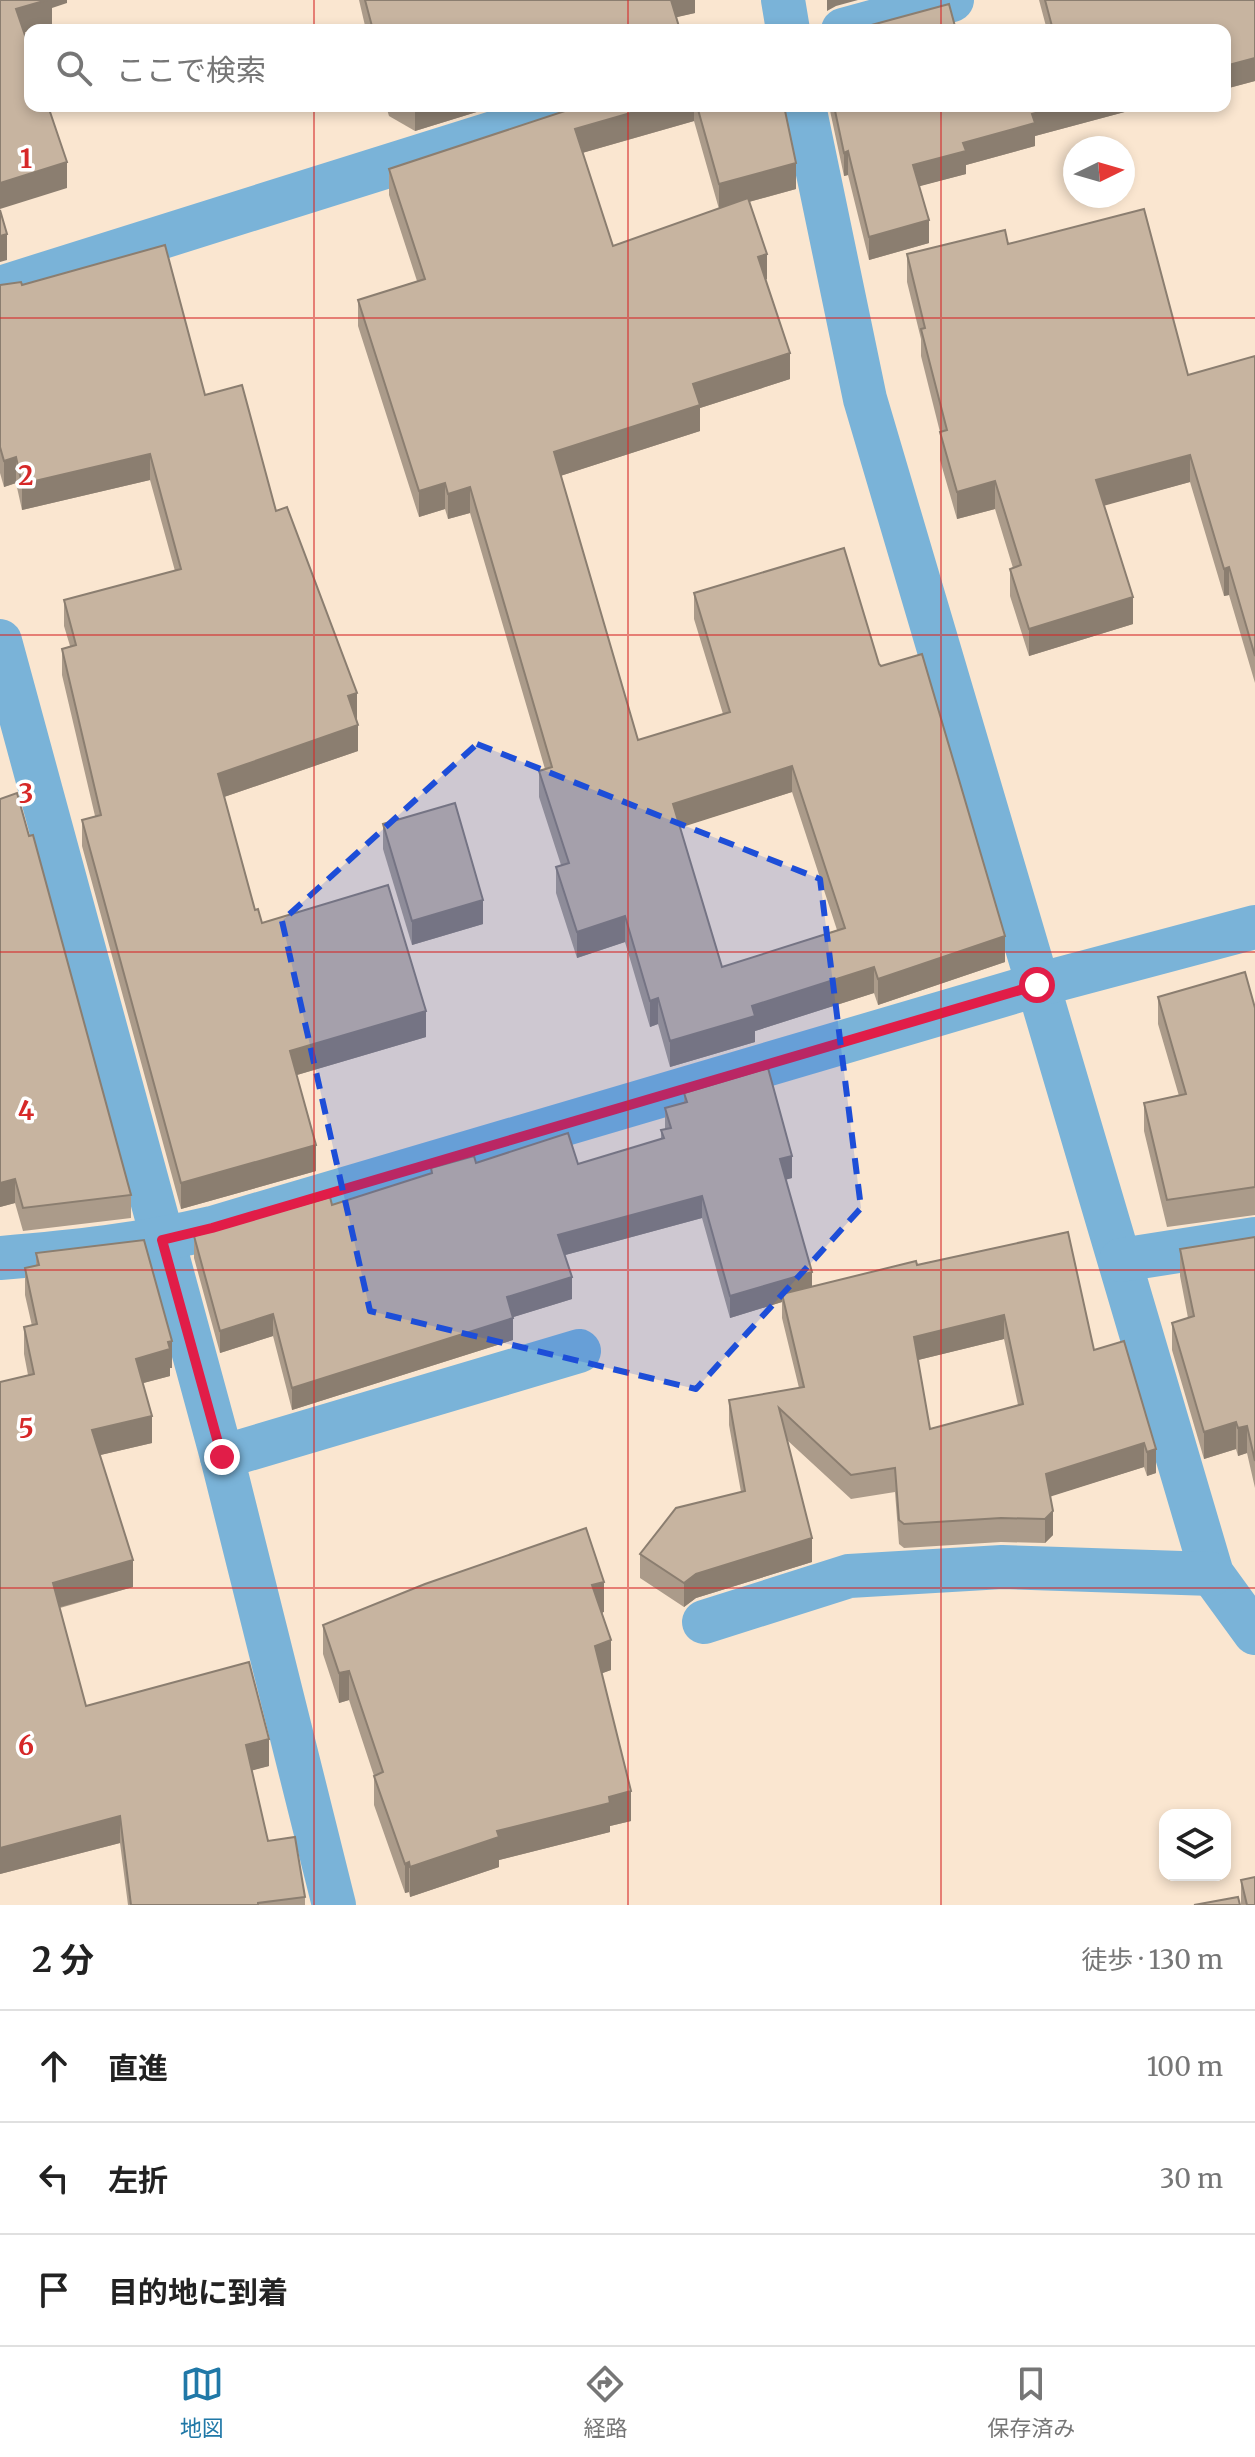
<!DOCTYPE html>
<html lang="ja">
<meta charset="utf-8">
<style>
body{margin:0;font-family:Merriweather,"Noto Sans JP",serif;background:#f6f6f6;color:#222}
.controls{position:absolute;right:24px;bottom:24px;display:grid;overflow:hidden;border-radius:16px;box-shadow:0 4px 12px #0003}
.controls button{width:72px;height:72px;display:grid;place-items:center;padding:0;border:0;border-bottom:2px solid #e0e0e0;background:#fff;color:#222;font:40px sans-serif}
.compass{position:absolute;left:1063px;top:136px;width:72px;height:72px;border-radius:50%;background:#fff;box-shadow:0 4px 12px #0003;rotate:85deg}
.stop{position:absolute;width:24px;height:24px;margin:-18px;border:6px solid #e11d48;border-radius:50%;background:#fff}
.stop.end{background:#e11d48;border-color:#fff;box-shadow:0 2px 8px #0008}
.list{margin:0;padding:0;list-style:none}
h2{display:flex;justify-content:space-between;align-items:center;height:104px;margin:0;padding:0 32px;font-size:34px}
h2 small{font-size:26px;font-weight:400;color:#767676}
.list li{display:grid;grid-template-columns:52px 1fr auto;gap:24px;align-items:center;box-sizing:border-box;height:112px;padding:0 32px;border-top:2px solid #e0e0e0}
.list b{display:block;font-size:30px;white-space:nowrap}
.list em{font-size:26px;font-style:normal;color:#767676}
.icon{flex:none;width:44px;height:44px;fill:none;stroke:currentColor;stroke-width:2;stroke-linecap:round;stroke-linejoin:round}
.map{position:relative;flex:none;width:1255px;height:1905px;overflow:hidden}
.search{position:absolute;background:#fff;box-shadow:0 4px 12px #0003;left:24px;right:24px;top:24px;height:88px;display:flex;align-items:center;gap:20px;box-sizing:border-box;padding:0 28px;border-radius:16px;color:#767676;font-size:30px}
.sheet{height:440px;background:#fff}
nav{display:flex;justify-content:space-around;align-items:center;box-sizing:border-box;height:112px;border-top:2px solid #e0e0e0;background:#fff;font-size:22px;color:#767676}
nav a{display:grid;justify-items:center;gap:4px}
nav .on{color:#2078a7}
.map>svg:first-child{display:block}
</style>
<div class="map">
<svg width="1255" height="1905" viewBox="0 0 1255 1905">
<rect width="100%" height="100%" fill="#fae6d0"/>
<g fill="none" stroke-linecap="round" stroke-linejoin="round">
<g stroke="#7ab3d8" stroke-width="44">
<polyline points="783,0 788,30"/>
<polyline points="843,30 952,0"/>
<polyline points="804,106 865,399 1212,1574 1255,1633"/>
<polyline points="0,288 579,106"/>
<polyline points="0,641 222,1457 334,1905"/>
<path d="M0 1258C72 1252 141 1245 212 1228L1037 985 1255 927"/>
<polyline points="1121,1260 1255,1239"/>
<polyline points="222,1457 579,1351"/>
<polyline points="704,1622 849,1576 1002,1567 1212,1574"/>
</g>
</g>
<g fill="#ab9b8a" fill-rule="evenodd">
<polygon points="359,0 695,0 695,13 676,17 680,30 366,30"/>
<polygon points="1039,0 1255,0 1255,81 1225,89 1225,30 1047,30"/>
<polygon points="386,106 496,106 415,131 389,116"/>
<path d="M580 106H784L796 189 749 202 767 279 765 280 790 379 700 408V431L560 476 638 740 723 714 694 619V593L879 664 1005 962 878 1005 874 993 755 1031V1042L670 1067 658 1024 650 1027 625 942 577 958 556 893V867L561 865 539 797V771L545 769 470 513 448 519 445 509 419 517 358 326V300L417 281 389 195V169ZM694 121 719 209 613 246 582 153ZM792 792 837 930 722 967 680 827Z"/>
<polygon points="829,106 1147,106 1035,136 1035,146 966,165 966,174 919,186 929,243 869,260 848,175 844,176"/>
<polygon points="1008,244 1188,375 1255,356 1255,683 1229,595 1224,596 1190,482 1104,505 1133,624 1029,656 1010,596 1010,569 1013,568 995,509 957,519 940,460 940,432 921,356 921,339 907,282 907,254"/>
<polygon points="0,285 22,285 205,395 276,511 357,719 358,751 224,797 255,910 262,923 426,1037 297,1075 316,1171 181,1209 82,846 82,820 95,816 62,675 62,649 70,646 64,626 64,600 175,571 150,480 22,510 16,483 4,487 0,473"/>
<polygon points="0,799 131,1195 131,1218 23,1231 15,1203 0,1207"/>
<polygon points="383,824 483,924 412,945 383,849"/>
<polygon points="1158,997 1255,1008 1255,1215 1167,1227 1144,1131 1144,1103 1179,1096 1158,1024"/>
<path d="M684 1093 792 1178 785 1180 812 1287 917 1265 1094 1350 1124 1341 1156 1473 1147 1476 1144 1467 1050 1496 1053 1535 1045 1543 1001 1542 904 1548 899 1544 895 1492 851 1499 787 1440 812 1562 696 1598 684 1607 640 1578V1554L741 1492 729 1425V1400L799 1388 782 1318V1302L730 1318 702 1218 565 1255 572 1299 513 1317V1340L292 1410 273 1336 220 1353 194 1258V1236L332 1205 431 1174V1168L476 1163 578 1164 661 1139V1130L665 1129V1108L684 1102ZM1004 1339 1018 1405 930 1429 918 1360Z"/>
<polygon points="1255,1237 1255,1488 1247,1453 1238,1456 1236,1449 1204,1459 1172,1350 1172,1323 1188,1318 1180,1276 1180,1249"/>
<polygon points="36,1253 172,1368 170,1368 170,1376 143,1383 152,1443 100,1455 133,1587 60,1608 86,1706 269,1766 252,1770 268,1841 305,1897 305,1905 128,1905 120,1843 0,1874 28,1375 24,1354 24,1327 32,1326 25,1295 25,1268 36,1265"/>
<polygon points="602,1612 611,1670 602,1673 631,1821 610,1826 610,1832 499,1860 499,1867 410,1897 409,1892 405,1893 374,1805 374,1776 349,1700 339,1703 323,1654 323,1625 604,1612"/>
<polygon points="1241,1880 1255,1905 1241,1905"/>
</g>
<g fill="#8b7e70">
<polygon points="46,0 67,0 67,3 52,8 52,24 16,35 16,9"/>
<polygon points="669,0 695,0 695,13 669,19"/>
<polygon points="827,0 858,0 836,6 827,11"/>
<polygon points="1255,58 1255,81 1225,89 1225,66"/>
<polygon points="415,106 496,106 415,131"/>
<polygon points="655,106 694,106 694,121 575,155 575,129"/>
<polygon points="1061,106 1147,106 1035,136 1035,146 966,165 966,174 913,188 913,165 1032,114"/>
<polygon points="848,151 848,175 844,176 844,153"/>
<polygon points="67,162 67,188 0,209 0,183"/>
<polygon points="796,163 796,189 719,210 719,184"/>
<polygon points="929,220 929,243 869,260 869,237"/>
<polygon points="7,234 7,260 0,262 0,236"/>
<polygon points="767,254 767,279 758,283 758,257"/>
<polygon points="790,353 790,379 700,408 700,431 554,478 554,452 693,384"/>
<polygon points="150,454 150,480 22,510 22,484"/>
<polygon points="1190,455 1190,482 1096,508 1096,480"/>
<polygon points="16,457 16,483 4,487 4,461"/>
<polygon points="995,481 995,509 957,519 957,492"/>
<polygon points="445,483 445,509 419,517 419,491"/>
<polygon points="470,487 470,513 448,519 448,494"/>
<polygon points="1229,567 1229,595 1224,596 1224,569"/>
<polygon points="1133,597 1133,624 1029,656 1029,629"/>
<polygon points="357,693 357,719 348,722 348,696"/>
<polygon points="358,725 358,751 218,799 218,774"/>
<polygon points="792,766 792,792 673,830 673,804"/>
<polygon points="483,900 483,924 412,945 412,921"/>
<polygon points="625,916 625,942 577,958 577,932"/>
<polygon points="1005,936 1005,962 878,1005 878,979"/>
<polygon points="874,967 874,993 755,1031 755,1042 670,1067 670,1041 752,1006"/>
<polygon points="658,998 658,1024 650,1027 650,1001"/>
<polygon points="426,1011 426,1037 290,1077 290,1051"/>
<polygon points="316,1145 316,1171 181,1209 181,1183"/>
<polygon points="792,1156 792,1178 780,1181 780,1159"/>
<polygon points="15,1179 15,1203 0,1207 0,1183"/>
<polygon points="702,1196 702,1218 558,1257 558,1235"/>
<polygon points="812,1272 812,1294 782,1294 782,1302 730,1318 730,1296"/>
<polygon points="572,1277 572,1299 507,1319 507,1297"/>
<polygon points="273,1314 273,1336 220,1353 220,1331"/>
<polygon points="1004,1315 1004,1339 914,1361 914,1337"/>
<polygon points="513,1318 513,1340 292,1410 292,1388"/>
<polygon points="172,1341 172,1368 170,1368 170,1376 136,1385 136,1359"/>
<polygon points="152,1416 152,1443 92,1457 92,1430"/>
<polygon points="1236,1422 1236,1449 1204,1459 1204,1432"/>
<polygon points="1247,1426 1247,1453 1238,1456 1238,1428"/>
<polygon points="1144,1443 1144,1467 1046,1498 1046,1474"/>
<polygon points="1156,1449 1156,1473 1147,1476 1147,1452"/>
<polygon points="1053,1511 1053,1535 1045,1543 1045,1519"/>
<polygon points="812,1538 812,1562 696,1598 684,1607 684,1583 696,1574"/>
<polygon points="133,1560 133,1587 53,1609 53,1583"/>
<polygon points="604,1582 604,1612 592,1615 592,1585"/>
<polygon points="611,1640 611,1670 595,1676 595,1646"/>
<polygon points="349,1671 349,1700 339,1703 339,1673"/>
<polygon points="269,1739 269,1766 246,1772 246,1745"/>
<polygon points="631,1791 631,1821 610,1826 610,1832 499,1860 499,1867 410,1897 410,1867 497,1831"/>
<polygon points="120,1816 120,1843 0,1874 0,1848"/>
<polygon points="409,1862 409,1892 405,1893 405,1864"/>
</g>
<g fill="#c7b4a0" stroke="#8b7e70" stroke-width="2" fill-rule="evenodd">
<polygon points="0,0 47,0 16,9 30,50 30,106 48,106 67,162 0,183"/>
<polygon points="365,0 671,0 680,30 373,30"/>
<polygon points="1045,0 1255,0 1255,58 1225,66 1225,30 1053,30"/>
<polygon points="949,4 956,30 853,30"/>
<path d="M580 106H655L575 129 613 246 748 198 767 254 758 257 790 353 693 384 700 405 554 452 638 740 730 712 694 593 844 548 879 664 881 666 922 654 1005 936 878 979 874 967 752 1006 755 1016 670 1041 658 998 650 1001 625 916 577 932 556 867 569 863 539 771 552 767 470 487 448 494 445 483 419 491 358 300 425 279 389 169ZM792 766 845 928 722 967 673 804Z"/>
<polygon points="697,106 784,106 796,163 719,184"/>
<polygon points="834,106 1061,106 1032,114 1035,123 963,143 966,151 913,165 929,220 869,237 848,151 844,153"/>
<polygon points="1144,209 1188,375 1255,356 1255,656 1229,567 1224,569 1190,455 1096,480 1133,597 1029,629 1010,569 1021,565 995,481 957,492 940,432 947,430 921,329 925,328 907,254 1005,230 1008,244"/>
<polygon points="0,210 7,234 0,236"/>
<polygon points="165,245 205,395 242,385 276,511 287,507 357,693 348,696 358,725 218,774 255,910 258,909 262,923 388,885 426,1011 290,1051 316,1145 181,1183 82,820 101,815 62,649 76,645 64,600 181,569 150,454 22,484 16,457 4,461 0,447 0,285 21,282 22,285"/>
<polygon points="17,793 29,836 33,835 131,1195 23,1208 15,1179 0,1183 0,799"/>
<polygon points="455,803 483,900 412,921 383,824"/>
<polygon points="1245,972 1255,1008 1255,1187 1167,1200 1144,1103 1186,1094 1158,997"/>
<polygon points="768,1068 792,1156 780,1159 812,1272 730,1296 702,1196 558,1235 572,1277 507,1297 513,1318 292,1388 273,1314 220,1331 194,1236 330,1197 332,1205 432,1173 431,1168 474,1156 476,1163 568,1133 578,1164 664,1138 661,1130 671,1128 665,1108 687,1102 684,1093"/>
<path d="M1068 1232 1094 1350 1124 1341 1156 1449 1147 1452 1144 1443 1046 1474 1053 1511 1045 1519 1001 1518 904 1524 899 1520 895 1468 851 1475 779 1408 812 1538 696 1574 684 1583 640 1554 676 1508 745 1491 729 1400 804 1387 782 1294 916 1261 917 1265ZM1004 1315 1023 1404 930 1429 914 1337Z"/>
<polygon points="1255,1237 1255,1461 1247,1426 1238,1428 1236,1422 1204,1432 1172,1323 1194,1316 1180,1249"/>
<polygon points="144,1240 172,1341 168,1342 170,1349 136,1359 152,1416 92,1430 133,1560 53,1583 86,1706 249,1662 269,1739 246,1745 268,1841 295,1837 305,1897 258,1903 258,1905 131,1905 120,1816 0,1848 0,1382 34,1374 24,1327 37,1324 25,1268 39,1265 36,1253"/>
<polygon points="586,1528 604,1582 592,1585 611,1640 595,1646 631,1791 609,1797 610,1803 497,1831 499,1837 410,1867 409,1862 405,1864 374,1776 383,1772 349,1671 339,1673 323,1625 425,1584"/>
<polygon points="1255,1877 1255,1905 1247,1905 1241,1880"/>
<polygon points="1238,1897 1240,1905 1194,1905"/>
</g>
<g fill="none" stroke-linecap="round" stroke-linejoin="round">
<polyline stroke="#e11d48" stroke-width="10" points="222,1457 162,1240 212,1228 1037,985"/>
</g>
<path fill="#1d4ed8" fill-opacity="0.2" stroke="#1d4ed8" stroke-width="6" stroke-dasharray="16 10" stroke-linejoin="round" d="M477 744 820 879 861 1208 696 1389 370 1311 282 921Z"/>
<path fill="none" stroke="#d62828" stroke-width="2" stroke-opacity="0.55" d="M314 0V30M628 0V30M941 0V30M314 106V1905M628 106V1905M941 106V1905M0 318H1255M0 635H1255M0 952H1255M0 1270H1255M0 1588H1255"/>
<g font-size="26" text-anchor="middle" font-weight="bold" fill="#d62828" stroke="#fff" stroke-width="7" stroke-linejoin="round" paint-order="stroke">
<text x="26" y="168">1</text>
<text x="26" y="485">2</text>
<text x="26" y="803">3</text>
<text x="26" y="1120">4</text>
<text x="26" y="1438">5</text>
<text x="26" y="1755">6</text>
</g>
</svg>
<div class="controls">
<button><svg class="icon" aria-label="layers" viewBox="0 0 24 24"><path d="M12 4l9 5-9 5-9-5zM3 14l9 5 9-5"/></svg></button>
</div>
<svg class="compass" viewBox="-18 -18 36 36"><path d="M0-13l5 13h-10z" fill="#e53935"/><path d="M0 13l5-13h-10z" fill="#767676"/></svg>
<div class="stop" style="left:1037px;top:985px"></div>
<div class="stop end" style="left:222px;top:1457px"></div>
<div class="search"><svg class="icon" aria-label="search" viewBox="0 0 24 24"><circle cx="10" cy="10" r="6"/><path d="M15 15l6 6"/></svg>ここで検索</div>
</div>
<section class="sheet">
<h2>2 分<small>徒歩 · 130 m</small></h2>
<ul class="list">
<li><svg class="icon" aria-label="ahead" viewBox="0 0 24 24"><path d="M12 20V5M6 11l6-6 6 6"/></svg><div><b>直進</b></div><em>100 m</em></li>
<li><svg class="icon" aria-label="left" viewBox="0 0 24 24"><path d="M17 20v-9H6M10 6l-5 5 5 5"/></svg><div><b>左折</b></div><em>30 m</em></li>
<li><svg class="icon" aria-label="arrive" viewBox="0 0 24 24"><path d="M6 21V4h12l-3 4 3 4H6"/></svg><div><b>目的地に到着</b></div></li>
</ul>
</section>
<nav>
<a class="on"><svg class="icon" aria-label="map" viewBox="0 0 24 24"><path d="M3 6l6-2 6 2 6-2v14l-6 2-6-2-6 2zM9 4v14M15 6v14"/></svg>地図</a>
<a><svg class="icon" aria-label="directions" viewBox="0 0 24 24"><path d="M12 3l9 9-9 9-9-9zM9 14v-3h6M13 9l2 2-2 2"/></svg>経路</a>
<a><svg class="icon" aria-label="saved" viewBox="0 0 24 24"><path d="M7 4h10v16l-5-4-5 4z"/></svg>保存済み</a>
</nav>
